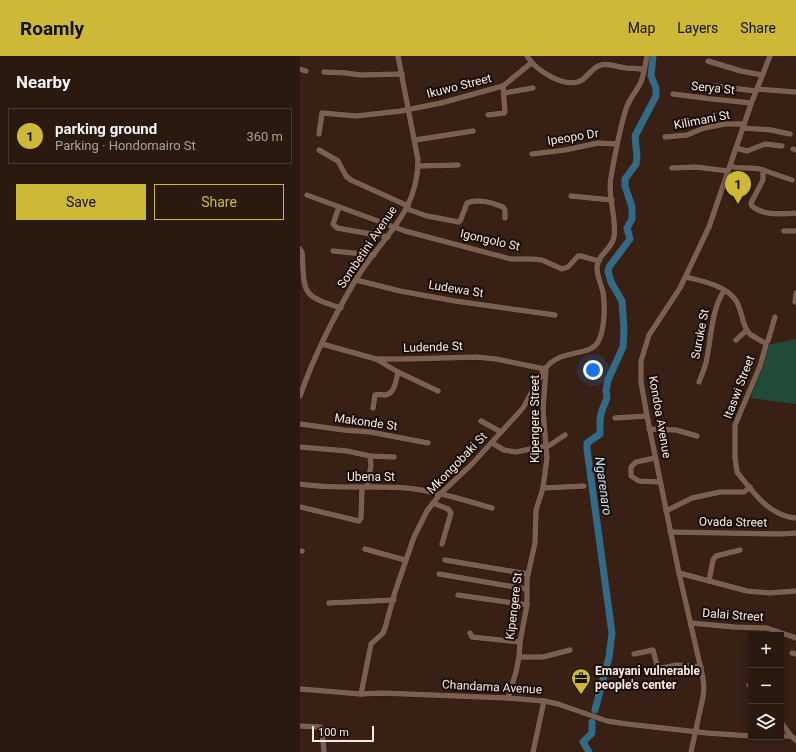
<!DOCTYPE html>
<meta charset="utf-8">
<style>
body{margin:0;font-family:Roboto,sans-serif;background:#36261d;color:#f1f3f6}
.controls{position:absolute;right:12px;bottom:12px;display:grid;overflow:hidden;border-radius:0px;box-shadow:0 2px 6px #0003}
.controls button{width:36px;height:36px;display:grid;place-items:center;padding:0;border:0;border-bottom:1px solid #46382f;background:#2a190f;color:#f1f3f6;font:20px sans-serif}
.scale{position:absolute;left:12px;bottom:10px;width:62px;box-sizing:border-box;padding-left:4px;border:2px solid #fdece3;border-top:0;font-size:11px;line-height:14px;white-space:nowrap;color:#fdece3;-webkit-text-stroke:3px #180d08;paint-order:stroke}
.you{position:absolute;left:293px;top:314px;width:14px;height:14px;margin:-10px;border:3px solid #fff;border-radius:50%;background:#1a73e8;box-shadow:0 0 0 6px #1a73e833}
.badge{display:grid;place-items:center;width:26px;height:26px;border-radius:50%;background:#ceb837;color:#111;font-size:13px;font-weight:700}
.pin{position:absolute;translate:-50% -33px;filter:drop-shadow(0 1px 2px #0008)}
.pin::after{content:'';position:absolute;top:21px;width:14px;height:12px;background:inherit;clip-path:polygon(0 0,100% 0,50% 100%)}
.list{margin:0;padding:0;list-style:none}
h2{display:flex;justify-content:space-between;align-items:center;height:52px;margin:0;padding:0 16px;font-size:17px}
h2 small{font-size:13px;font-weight:400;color:#a5a09e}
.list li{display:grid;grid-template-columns:26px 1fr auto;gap:12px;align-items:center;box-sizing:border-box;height:56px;margin:0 8px 8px;padding:0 8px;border:1px solid #46382f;border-radius:0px}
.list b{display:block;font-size:15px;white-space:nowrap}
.list p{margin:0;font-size:13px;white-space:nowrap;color:#a5a09e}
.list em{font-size:13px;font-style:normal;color:#a5a09e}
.actions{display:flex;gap:8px;padding:12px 16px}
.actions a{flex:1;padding:9px 0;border:1px solid #ceb837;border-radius:0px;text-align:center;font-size:14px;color:#ceb837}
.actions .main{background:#ceb837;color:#111}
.icon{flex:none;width:22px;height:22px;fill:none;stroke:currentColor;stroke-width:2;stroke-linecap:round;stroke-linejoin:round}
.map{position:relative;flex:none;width:496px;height:696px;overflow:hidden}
header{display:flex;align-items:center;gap:24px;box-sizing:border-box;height:56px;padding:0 20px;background:#ceb837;color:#111}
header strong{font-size:19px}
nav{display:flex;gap:22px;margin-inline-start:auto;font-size:14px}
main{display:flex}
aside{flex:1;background:#2a190f}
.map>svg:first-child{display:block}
</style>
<header>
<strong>Roamly</strong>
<nav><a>Map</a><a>Layers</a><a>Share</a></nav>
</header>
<main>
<aside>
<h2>Nearby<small></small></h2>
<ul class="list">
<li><span class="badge">1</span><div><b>parking ground</b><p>Parking · Hondomairo St</p></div><em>360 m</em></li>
</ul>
<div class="actions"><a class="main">Save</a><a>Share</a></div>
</aside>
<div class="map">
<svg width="496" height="696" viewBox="0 0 496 696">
<rect width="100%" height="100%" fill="#382114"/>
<polygon fill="#214a38" points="496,283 496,348 451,342 463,290"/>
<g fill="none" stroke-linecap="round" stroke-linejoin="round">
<g stroke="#336a85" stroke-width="7">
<polyline points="295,654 309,601 312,577 287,393 287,387 300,378 300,363 302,354 307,342 306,334 308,324 323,291 324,274 322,245 311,226 308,215 309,211 330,183 327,172 332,163 332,151 325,130 325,123 336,108 337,101 335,80 356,40 356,32 351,20 353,0"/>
<polyline points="289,696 283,686 292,677 292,666"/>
</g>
<g stroke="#1f0901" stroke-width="6">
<g id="minor">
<path d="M227 0C235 14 266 34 282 24 288 20 294 10 301 9 310 7 317 11 326 12 332 12 338 13 344 13"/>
<polyline points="408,5 441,15 462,19"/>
<polyline points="0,13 6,15"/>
<polyline points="24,16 46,17 60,19 102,18"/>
<polyline points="414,30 456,35"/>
<polyline points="457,33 496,36"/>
<polyline points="204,37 233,32"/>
<polyline points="373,38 412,43 451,47"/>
<polyline points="188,59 204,57 205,56 203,30"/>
<polyline points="443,72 471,74 490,78"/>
<polyline points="19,78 22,57 56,60 101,55 141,47 203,30 231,7"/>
<polyline points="365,81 387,79 404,72 425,68 444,68"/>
<polyline points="115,84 173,75"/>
<polyline points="436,92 447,95 465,88 482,90"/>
<polyline points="493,93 496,94"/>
<polyline points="19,94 38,105 46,120 51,124 108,150"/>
<polyline points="232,98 265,94 298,87 317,88"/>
<polyline points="118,110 158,109"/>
<path d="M430 110C441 114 453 110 463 114V124L451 147 452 150C463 160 482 158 496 157"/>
<polyline points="372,112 396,111 428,115"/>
<polyline points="463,114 492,124"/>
<polyline points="7,139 105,175 211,203 232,203 242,204 262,213 268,211 278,200 281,200 299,205"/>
<polyline points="271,140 312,144"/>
<polyline points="39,151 33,168 37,172 88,181"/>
<path d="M107 153 127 160 159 166 161 163 167 147C177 142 194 147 203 151L205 154V162"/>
<polyline points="484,175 496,175"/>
<path d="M0 193 2 196C5 238 0 239 41 252"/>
<polyline points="33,195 74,199"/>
<path d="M386 221C402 225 423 229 434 242 443 252 441 269 449 277 453 281 460 284 465 287L466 289 460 310 435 369V402L437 416C453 436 469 460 496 462"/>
<polyline points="56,224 100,235 155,245 255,259"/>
<polyline points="495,246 496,237"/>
<polyline points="436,284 447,274"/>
<polyline points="465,287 468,285 475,261"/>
<polyline points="22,288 76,303 108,303 177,301 196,303 245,313"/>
<polyline points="76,303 98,316 138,335"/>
<path d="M399 326C402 318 406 310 407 302 411 281 412 252 424 235"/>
<path d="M0 340C14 300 33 262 55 225 80 182 118 159 118 104L98 0"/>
<path d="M73 352 75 339C79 338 81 339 85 339 95 338 96 324 98 316"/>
<polyline points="315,362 347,360"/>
<polyline points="181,365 201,376"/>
<polyline points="0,368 44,374 70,376 128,387"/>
<polyline points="349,373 376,374 397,380"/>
<polyline points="192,387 204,394 216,396 250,389 265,379"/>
<polyline points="0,391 47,395 70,400 71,410 67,431"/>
<polyline points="70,400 94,401"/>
<polyline points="355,402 336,406 331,411 331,420 339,425 360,426"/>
<path d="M0 428C35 434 71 429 106 432 136 435 164 444 192 452"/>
<polyline points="243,432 284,430"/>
<polyline points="133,447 148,453 151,457 142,488"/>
<polyline points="0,451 59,465 61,462 62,432"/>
<polyline points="366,455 392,442 420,436 444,436 450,431"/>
<polyline points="370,476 481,478 496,477"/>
<polyline points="65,493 105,504"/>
<polyline points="0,495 2,495"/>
<polyline points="145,504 228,518"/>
<polyline points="379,517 447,535 469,537 496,535"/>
<polyline points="139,518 226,533"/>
<polyline points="409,525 413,504 416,500 440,494"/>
<polyline points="158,539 227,549"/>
<polyline points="29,547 94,544"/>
<polyline points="391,567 434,571 467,572 496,582"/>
<polyline points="170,577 172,581 220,586"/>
<polyline points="492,597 496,598"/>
<polyline points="334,598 353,594 357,609 361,612 377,609 401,611"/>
<polyline points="219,601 243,601 270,594"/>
<polyline points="449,629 451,631"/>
<polyline points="0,633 61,638 82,637 208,642 244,645 258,648 307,665 327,668 407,677 451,680"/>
<polyline points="61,638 71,588 83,577 85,572 95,536 114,481 127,455 141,437 172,408 223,352 245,312"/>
<path d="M208 642 216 616 219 601 220 586 227 549V523L235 487 236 454 243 432 247 402 243 355 246 312C259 293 289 301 298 286 305 274 305 249 303 236 301 228 297 220 297 212 297 199 312 193 314 181 317 161 307 141 311 121 315 98 319 75 326 53 329 43 336 36 341 26 344 18 345 9 347 0"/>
<polyline points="481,666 491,680"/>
<polyline points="0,670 20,671 22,673 24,696"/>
<polyline points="481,680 491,680 496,684"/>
<polyline points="233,696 244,645"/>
<polyline points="391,696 403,641 404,632 403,622 379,517 347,360 341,326 341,305 349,279 380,232 409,171 451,48 470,0"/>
</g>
</g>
<use href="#minor" stroke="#7b5f50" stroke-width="5.5"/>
</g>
<defs>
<g id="office-pin" transform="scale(1)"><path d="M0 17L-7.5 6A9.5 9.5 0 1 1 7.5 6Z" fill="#ceb837" stroke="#180d08"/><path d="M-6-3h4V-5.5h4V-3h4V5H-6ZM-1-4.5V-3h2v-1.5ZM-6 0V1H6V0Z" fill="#111"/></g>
</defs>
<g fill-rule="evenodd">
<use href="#office-pin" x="281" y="622"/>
</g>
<g text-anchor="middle" stroke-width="4" stroke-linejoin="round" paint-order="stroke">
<g font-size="12" fill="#fdece3" stroke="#180d08">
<text transform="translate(159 30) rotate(-14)" y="4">Ikuwo Street</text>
<text transform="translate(413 32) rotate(6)" y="4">Serya St</text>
<text transform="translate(402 64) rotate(-11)" y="4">Kilimani St</text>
<text transform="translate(273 81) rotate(-9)" y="4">Ipeopo Dr</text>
<text transform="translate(190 184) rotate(13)" y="4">Igongolo St</text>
<text transform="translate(67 191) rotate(-56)" y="4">Sombetini Avenue</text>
<text transform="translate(156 233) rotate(9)" y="4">Ludewa St</text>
<text transform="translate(400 278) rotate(-79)" y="4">Suruke St</text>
<text transform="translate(133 291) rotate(-2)" y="4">Ludende St</text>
<text transform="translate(439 331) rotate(-69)" y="4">Itaswi Street</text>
<text transform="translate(360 361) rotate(80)" y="4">Kondoa Avenue</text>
<text transform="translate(235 363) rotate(-90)" y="4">Kipengere Street</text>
<text transform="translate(66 366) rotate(8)" y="4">Makonde St</text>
<text transform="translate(157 407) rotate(-46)" y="4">Mkongobaki St</text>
<text x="71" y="425">Ubena St</text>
<text transform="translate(433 466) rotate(1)" y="4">Ovada Street</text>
<text transform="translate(214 550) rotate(-83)" y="4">Kipengere St</text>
<text transform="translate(433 559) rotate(4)" y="4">Dalai Street</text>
<text transform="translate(192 631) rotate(3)" y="4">Chandama Avenue</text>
</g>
<g font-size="12" font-weight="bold" fill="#fdece3" stroke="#180d08" text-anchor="start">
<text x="295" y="619">Emayani vulnerable<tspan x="295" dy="14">people's center</tspan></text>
</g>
<g font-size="13" font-style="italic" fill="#c6e5f7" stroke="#180d08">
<text transform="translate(304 430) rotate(82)" y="5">Ngarenaro</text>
</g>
</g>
</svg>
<div class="controls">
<button>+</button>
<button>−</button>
<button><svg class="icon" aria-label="layers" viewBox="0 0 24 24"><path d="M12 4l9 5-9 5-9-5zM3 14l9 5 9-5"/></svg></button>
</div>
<div class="scale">100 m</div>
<div class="you"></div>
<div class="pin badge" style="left:438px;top:148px">1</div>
</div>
</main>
